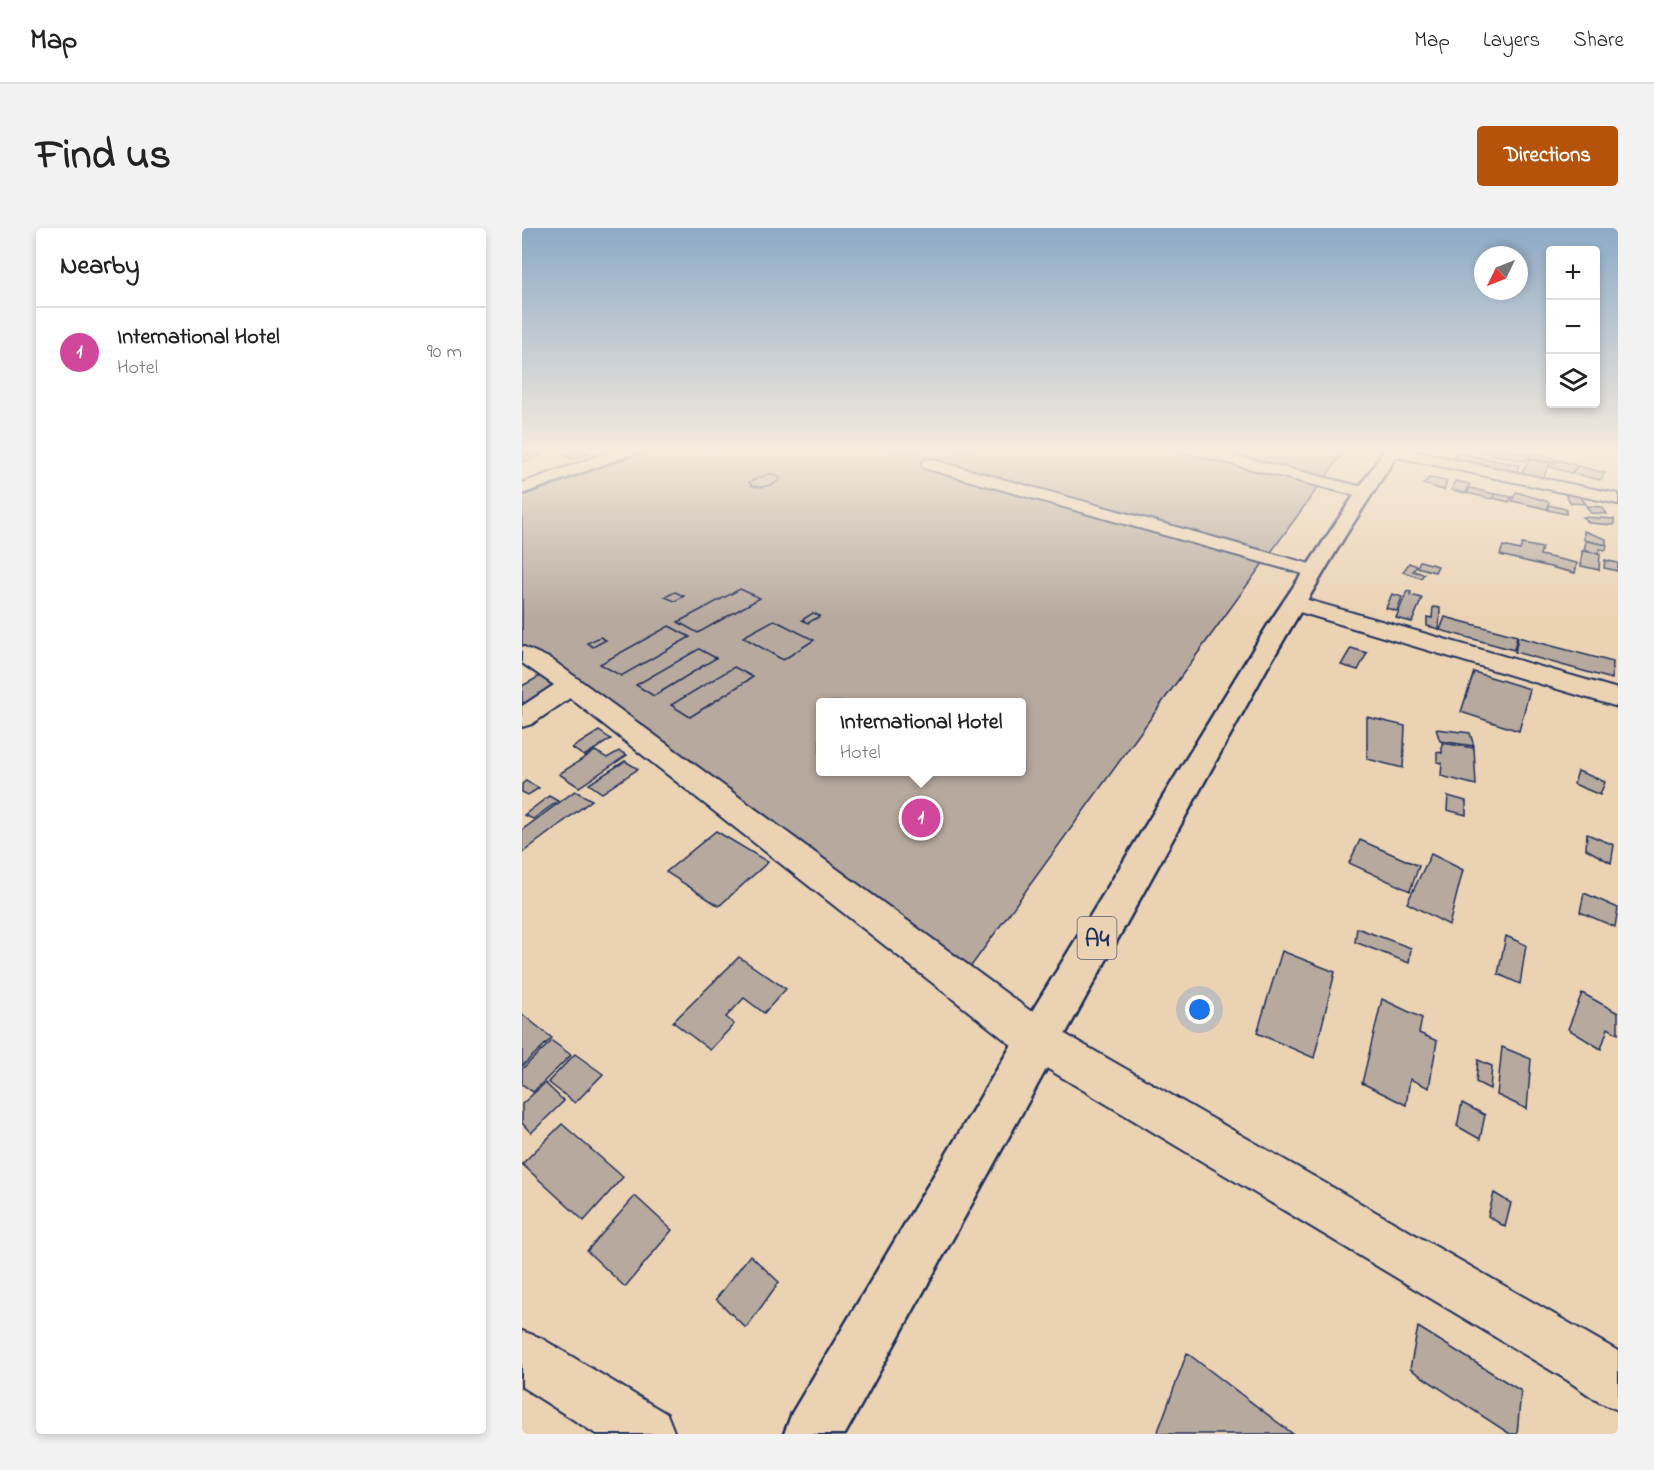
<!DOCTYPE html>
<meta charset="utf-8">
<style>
body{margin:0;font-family:"Indie Flower",sans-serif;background:#f2f2f2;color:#222}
.controls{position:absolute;right:18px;top:18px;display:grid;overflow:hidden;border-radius:6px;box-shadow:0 3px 9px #0003}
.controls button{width:54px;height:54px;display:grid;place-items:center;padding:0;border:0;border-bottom:2px solid #e0e0e0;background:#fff;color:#222;font:30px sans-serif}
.compass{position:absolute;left:952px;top:18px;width:54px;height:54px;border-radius:50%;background:#fff;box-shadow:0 3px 9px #0003;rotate:227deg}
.you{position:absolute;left:678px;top:782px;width:21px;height:21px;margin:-15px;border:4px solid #fff;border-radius:50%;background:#1a73e8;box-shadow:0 0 0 9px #1a73e833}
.badge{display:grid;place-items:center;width:39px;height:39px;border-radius:50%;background:#b45309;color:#fff;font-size:20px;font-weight:700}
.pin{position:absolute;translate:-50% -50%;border:3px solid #fff;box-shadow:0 2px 6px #0006}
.popup{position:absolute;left:294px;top:470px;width:210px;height:78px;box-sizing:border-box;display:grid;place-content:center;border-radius:6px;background:#fff;filter:drop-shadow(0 2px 4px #0005);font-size:20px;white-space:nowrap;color:#767676}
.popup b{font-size:22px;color:#222}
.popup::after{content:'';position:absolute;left:50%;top:100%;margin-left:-12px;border:12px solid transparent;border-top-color:#fff}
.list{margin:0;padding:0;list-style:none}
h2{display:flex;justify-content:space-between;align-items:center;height:78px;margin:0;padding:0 24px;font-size:26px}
h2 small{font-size:20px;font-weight:400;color:#767676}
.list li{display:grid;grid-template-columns:39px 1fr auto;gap:18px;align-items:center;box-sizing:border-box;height:90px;padding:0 24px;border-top:2px solid #e0e0e0}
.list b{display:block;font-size:22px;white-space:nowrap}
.list p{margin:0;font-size:20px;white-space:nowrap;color:#767676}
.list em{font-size:20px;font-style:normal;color:#767676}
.icon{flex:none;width:33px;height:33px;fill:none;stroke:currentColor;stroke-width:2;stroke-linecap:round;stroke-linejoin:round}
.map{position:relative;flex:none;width:1096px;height:1206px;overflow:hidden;border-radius:6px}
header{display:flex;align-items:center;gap:36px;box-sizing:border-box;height:84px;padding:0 30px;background:#fff;border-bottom:2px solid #e0e0e0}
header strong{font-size:28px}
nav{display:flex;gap:33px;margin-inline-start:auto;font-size:21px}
.intro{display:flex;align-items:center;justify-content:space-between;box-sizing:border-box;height:144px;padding:0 36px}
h1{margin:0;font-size:42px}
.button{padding:15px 27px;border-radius:6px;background:#b45309;color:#fff;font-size:21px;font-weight:700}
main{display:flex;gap:36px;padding:0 36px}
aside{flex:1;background:#fff;border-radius:6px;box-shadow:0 3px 9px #0003}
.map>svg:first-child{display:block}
</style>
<header>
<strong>Map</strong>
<nav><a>Map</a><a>Layers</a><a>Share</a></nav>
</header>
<div class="intro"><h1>Find us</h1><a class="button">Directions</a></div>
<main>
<aside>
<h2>Nearby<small></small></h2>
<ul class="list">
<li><span class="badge" style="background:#d1479c">1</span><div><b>International Hotel</b><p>Hotel</p></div><em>90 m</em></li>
</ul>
</aside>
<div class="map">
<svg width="1096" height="1206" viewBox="0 0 1096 1206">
<rect width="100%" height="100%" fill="#ebd2b3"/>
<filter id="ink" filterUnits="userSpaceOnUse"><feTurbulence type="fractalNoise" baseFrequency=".0167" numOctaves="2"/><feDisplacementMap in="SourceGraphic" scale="12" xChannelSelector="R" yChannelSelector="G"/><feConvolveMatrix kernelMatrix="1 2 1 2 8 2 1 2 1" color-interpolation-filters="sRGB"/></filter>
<g filter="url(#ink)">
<g fill="#b7a99e" stroke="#1b2f5e" stroke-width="1.5" fill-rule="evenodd">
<path d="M130 221H817L823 222 447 741 37 439 0 417V268ZM298 474H500V544H298Z"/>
<polygon points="946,221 980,221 1006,226 1003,233"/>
<polygon points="8,222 22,226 0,234 0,229 8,226 1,224"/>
<polygon points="57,222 67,226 52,231 42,228"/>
<polygon points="935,225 997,237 995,244 931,231"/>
<polygon points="1011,226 1033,231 1030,235 1006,230"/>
<polygon points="1007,231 1028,235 1021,250 1000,245"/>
<polygon points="1036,232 1049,236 1056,238 1049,245 1028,239"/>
<polygon points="1056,238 1083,245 1078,252 1050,245"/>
<polygon points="246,246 256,247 258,251 252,256 240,259 230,258 227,254"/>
<polygon points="907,250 925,253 922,262 901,256"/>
<polygon points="933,253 948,256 944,265 929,262"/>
<polygon points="948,260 973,266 970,271 945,265"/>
<polygon points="1041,263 1054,264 1064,276 1049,275"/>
<polygon points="994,264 1027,274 1025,281 990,273"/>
<polygon points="974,266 990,269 987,274 971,270"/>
<polygon points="1026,277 1044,281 1044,286 1026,282"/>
<polygon points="1064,278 1080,279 1085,286 1069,285"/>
<polygon points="1061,289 1092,291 1092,297 1067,295"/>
<polygon points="1062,303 1084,311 1084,317 1062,312"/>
<polygon points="1064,313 1085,317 1084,322 1077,321 1076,326 1062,322"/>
<polygon points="1000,316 1020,320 1018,327 1055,335 1053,345 978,327 981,318 998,322"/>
<polygon points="1060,323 1078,326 1077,342 1059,338"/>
<polygon points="1083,332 1096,335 1096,343 1082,340"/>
<polygon points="898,333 916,338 913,344 895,339"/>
<polygon points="887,335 895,338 891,343 902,346 899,350 881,344"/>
<polygon points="218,361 238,370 176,405 156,394"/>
<polygon points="885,363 889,364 888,367 900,370 890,394 874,390"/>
<polygon points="153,364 162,368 153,373 143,369"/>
<polygon points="870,366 880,369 875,383 864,380"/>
<polygon points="911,379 918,380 917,401 905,398 905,389 910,390"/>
<polygon points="291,385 298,388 286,395 280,392"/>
<polygon points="923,389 995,408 992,422 918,402"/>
<polygon points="252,392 292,412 261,432 221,409"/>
<polygon points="147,398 168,409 99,448 78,436"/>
<polygon points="78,409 84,412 71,419 65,415"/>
<polygon points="996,409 1091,434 1090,451 993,424"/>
<polygon points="829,420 845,425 836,442 819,437"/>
<polygon points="177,421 194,430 132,468 114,457"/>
<polygon points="212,439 231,449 168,489 149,477"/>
<polygon points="952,444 1008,461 997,503 939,484"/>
<polygon points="18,448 39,458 8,477 0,474 0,458"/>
<polygon points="845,489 883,498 881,540 845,531"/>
<polygon points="914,501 948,505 952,518 918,513"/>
<polygon points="77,503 89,511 62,528 50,520"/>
<polygon points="920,515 952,520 954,557 919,548 920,535 915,534 915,524 920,525"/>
<polygon points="73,523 85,530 97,523 105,527 57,559 37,546"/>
<polygon points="103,533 116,541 80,565 67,556"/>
<polygon points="1056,543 1083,554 1078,567 1052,556"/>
<polygon points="4,553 17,560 6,567 0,564 0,556"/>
<polygon points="53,563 70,572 0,625 0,602"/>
<polygon points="27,568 36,573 11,591 2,587"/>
<polygon points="926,568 944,573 944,587 925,582"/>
<polygon points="194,603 246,634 197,678 144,644"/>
<polygon points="1065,606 1092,617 1089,635 1064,621"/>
<polygon points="838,612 897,638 888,663 827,635"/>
<polygon points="909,626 941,642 927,697 885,675"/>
<polygon points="1062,665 1096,680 1093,699 1058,684"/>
<polygon points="835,700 889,720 887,735 833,714"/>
<polygon points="984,708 1004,717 998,756 976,746"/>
<polygon points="760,723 813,744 792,830 735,805"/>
<polygon points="217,729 264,761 242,785 222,770 204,789 212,796 188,822 151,794"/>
<polygon points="1060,765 1096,785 1096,806 1086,800 1079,821 1046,801"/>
<polygon points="860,771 900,790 897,805 915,813 907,860 888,851 884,877 840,855"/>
<polygon points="0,786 30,810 0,838"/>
<polygon points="30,813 49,827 11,864 0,856 0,841"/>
<polygon points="980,819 1009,831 1005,881 975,867"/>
<polygon points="53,826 81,846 53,875 26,854"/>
<polygon points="956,832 970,838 968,861 954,854"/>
<polygon points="23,855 42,873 9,905 0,895 0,876"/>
<polygon points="940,875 963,887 958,911 935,898"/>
<polygon points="40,896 101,949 62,993 0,936"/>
<polygon points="972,965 989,975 983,999 966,988"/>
<polygon points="113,968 150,1002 103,1059 65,1023"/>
<polygon points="228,1027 257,1054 224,1100 194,1071"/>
<polygon points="896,1099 999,1163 995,1206 988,1206 888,1141"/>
<polygon points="665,1125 771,1206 635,1206"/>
</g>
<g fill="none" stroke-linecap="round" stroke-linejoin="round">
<g stroke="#1b2f5e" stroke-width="4">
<g id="minor">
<polygon points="96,221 118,221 116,224 0,266 0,255"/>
<polygon points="661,221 687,221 849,261 852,265 843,270 663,224"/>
<polygon points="864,221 882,221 1096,266 1096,276 870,228 864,226"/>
<polygon points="408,231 799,339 802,343 799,347 785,347 402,240 400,236 402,232"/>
<polygon points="772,368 1096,461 1096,479 764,380 761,375 764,370"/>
<polygon points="0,418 29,431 529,798 1096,1123 1096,1182 1077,1174 1045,1152 501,826 48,470 10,496 0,499 0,478 32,457 0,435"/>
<polygon points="0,1103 19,1110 145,1186 153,1206 74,1206 0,1159"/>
</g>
</g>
<g stroke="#1b2f5e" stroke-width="5">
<polygon id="highway" points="863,221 879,221 823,308 744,442 323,1206 262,1206 270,1185 501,798 746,397"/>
</g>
<use href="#minor" fill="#ebd2b3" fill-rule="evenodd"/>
<use href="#highway" fill="#ebd2b3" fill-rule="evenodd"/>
</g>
</g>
<linearGradient id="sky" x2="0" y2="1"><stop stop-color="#8daac7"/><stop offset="0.57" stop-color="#f6ebdd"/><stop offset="1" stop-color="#f6ebdd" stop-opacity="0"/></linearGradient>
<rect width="1096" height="390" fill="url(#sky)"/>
<g text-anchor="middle" stroke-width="4.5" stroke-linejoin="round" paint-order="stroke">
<rect fill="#ebd2b3" stroke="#596078" stroke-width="1.5" x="555.5" y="689" width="39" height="42" rx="4.5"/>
<g font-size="24" font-weight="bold" fill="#1b2f5e">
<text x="575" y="718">A4</text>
</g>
</g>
</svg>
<div class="controls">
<button>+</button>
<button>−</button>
<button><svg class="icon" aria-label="layers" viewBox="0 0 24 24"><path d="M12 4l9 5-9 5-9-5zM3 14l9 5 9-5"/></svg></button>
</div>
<svg class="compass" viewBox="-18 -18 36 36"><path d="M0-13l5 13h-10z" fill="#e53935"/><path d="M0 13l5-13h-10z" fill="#767676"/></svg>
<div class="you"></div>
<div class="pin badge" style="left:399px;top:590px;background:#d1479c">1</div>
<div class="popup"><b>International Hotel</b>Hotel</div>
</div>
</main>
